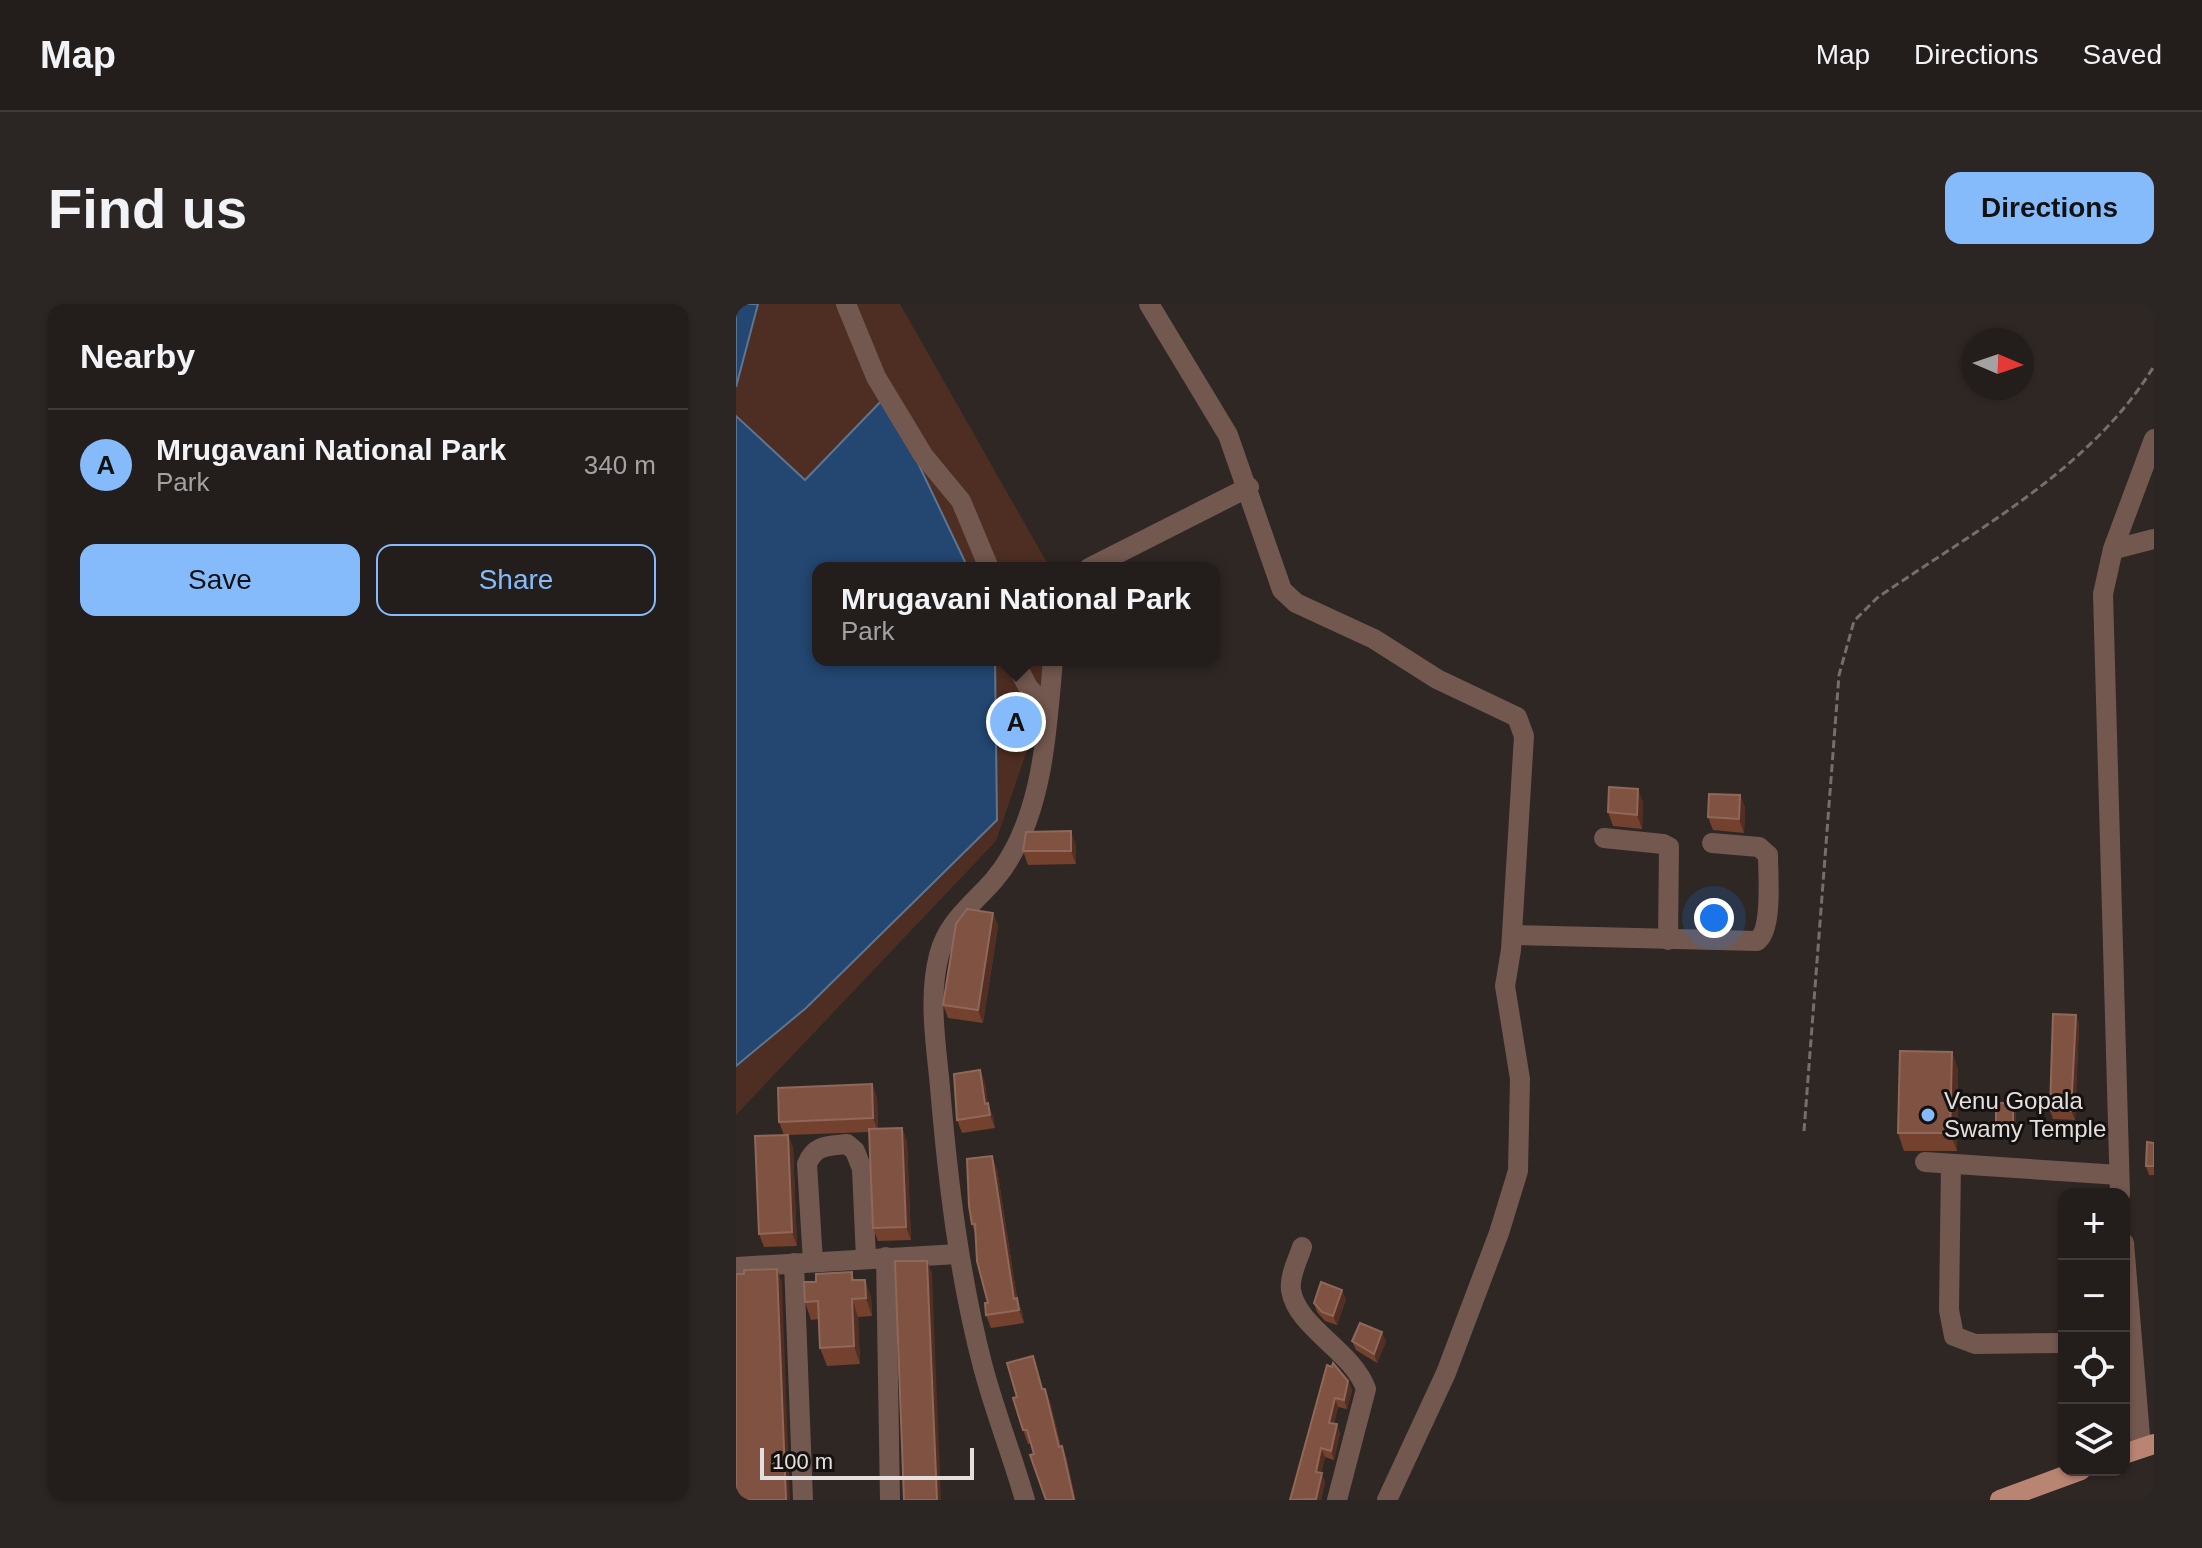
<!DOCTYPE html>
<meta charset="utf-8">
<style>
body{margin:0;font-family:Helvetica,sans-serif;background:#2b2624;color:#f1f3f6}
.controls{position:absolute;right:24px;bottom:24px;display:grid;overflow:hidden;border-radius:16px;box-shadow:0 2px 6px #0004}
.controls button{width:72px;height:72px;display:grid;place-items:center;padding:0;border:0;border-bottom:2px solid #403b3a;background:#231d1b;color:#f1f3f6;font:40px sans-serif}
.compass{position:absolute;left:1226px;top:24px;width:72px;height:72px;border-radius:50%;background:#231d1b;box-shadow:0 2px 6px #0004;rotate:92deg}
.scale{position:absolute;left:24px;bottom:20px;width:214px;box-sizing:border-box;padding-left:8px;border:4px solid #e4dfdd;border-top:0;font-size:22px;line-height:28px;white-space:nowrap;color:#e4dfdd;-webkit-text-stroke:6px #151110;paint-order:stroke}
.you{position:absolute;left:978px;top:614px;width:28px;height:28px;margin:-20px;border:6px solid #fff;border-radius:50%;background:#1a73e8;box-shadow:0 0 0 12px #1a73e833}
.badge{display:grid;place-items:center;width:52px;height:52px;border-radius:50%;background:#86bbfb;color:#111;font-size:26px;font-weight:700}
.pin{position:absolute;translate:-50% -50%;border:4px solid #fff;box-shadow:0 2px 8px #0006}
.popup{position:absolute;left:76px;top:258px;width:408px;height:104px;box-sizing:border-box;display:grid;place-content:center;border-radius:16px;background:#231d1b;filter:drop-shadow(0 2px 6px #0005);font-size:26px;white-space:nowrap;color:#a3a2a3}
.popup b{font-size:30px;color:#f1f3f6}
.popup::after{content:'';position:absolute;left:50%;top:100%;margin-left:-16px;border:16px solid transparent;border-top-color:#231d1b}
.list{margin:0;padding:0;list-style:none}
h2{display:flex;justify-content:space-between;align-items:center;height:104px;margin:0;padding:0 32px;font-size:34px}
h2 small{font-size:26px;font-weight:400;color:#a3a2a3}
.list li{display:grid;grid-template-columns:52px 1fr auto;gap:24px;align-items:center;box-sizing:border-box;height:112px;padding:0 32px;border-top:2px solid #403b3a}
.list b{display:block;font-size:30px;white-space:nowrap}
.list p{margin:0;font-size:26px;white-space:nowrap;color:#a3a2a3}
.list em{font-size:26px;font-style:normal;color:#a3a2a3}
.actions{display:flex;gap:16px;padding:24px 32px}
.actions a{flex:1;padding:18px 0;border:2px solid #86bbfb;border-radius:16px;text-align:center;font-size:28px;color:#86bbfb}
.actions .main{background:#86bbfb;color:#111}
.icon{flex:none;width:44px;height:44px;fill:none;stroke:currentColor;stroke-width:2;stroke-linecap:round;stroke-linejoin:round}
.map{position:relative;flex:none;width:1418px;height:1196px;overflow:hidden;border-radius:16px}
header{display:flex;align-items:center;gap:48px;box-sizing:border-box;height:112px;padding:0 40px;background:#231d1b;border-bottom:2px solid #403b3a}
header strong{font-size:38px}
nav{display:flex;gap:44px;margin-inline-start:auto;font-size:28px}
.intro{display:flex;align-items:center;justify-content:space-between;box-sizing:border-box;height:192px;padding:0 48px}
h1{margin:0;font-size:56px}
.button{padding:20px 36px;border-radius:16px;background:#86bbfb;color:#111;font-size:28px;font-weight:700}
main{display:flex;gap:48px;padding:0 48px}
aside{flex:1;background:#231d1b;border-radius:16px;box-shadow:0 2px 6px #0004}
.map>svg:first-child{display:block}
</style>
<header>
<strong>Map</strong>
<nav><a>Map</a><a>Directions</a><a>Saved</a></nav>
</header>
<div class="intro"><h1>Find us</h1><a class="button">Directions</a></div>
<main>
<aside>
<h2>Nearby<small></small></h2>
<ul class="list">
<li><span class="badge">A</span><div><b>Mrugavani National Park</b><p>Park</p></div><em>340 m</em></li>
</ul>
<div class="actions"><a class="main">Save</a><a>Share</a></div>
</aside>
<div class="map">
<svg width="1418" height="1196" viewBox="0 0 1418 1196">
<rect width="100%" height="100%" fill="#2f2724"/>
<g fill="#4e2e22">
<polygon points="22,0 164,0 314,264 232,264 150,92 69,177 0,112 0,83"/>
<polygon points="259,356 322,356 260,537 0,811 0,762 70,704 261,516"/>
</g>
<g fill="#234771" stroke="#5d7591" stroke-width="2">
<polygon points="0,0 22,0 0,83"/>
<polygon points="150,92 232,264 82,264 82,356 259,356 261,516 70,704 0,762 0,112 69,176"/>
</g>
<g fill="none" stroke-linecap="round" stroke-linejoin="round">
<path stroke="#756e6b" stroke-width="3" stroke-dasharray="8 4" stroke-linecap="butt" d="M1068 827 1103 371 1118 317 1141 294C1239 226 1355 166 1418 62"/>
<g stroke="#72584f" stroke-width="20">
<polyline points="110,0 140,73 187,151 225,197 253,264"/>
<polyline points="413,0 492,131 546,286 560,299 638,335 701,375 781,413 788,432 775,646 769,682 784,775 782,867 763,929 710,1069 651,1196"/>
<polyline points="1379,245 1418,235"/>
<polyline points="353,264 513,183"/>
<polyline points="278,356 292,383 312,406"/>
<polyline points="868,534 927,540 933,543 932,636"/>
<path d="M776 631 1021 637C1037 626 1032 571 1032 551L1023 543 976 539"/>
<polyline points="1189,858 1383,871"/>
<polyline points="1215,860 1213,1006 1218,1032 1239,1040 1328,1039"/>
<polyline points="1384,890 1367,290 1377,245 1418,135"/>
<polyline points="1388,939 1405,1144"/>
<path d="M566 943C562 956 553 972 555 986 561 1024 616 1046 630 1085L601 1196"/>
<polyline points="150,953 154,1196"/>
<path d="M77 958 71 860C79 840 93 842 111 840L119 847 126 865 130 954"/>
<polyline points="58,959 67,1196"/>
<polyline points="0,963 222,950"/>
<path d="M289 1196C276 1151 259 1108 247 1063 223 971 212 878 204 783 200 740 192 694 203 651 214 608 252 592 273 555 308 497 311 422 317 356"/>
</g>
<g stroke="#b98572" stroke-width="20">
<polyline points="1388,1150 1418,1140"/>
<polyline points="1264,1196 1345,1166"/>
</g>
</g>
<g fill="#73412e">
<polygon points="1004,491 1009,504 1008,529 977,526 972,513"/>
<polygon points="907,498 906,525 877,522 872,508"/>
<polygon points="340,541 340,560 292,561 287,547"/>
<polygon points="257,609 262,622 247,719 212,714 207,701"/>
<polygon points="1340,711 1343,720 1339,816 1317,815 1314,806"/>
<polygon points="1216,748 1222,766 1221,847 1168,847 1162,829"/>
<polygon points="244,766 249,779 251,799 257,813 259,824 226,829 221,816"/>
<polygon points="136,780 141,794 142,824 166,824 171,838 175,936 142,937 137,924 133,828 52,831 57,844 61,942 28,943 23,930 48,831 43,818"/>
<polygon points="1280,808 1280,831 1263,831 1260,822"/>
<polygon points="1418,839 1418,871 1413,871 1410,862"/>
<polygon points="261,865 281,994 286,1008 288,1019 255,1024 250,1011 252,999 240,932 236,920"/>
<polygon points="116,968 118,976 135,993 136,1012 122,1013 124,1060 91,1062 84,1044 83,1015 75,1016 69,998 80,978"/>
<polygon points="610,995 601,1021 589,1017 581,1008 578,999"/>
<polygon points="616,1037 650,1037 641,1059 620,1046"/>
<polygon points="297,1052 307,1085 309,1085 314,1098 325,1142 331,1155 310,1196 295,1139 292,1140 287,1126 281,1093"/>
<polygon points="591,1061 612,1077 616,1086 611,1105 602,1103 598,1120 604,1129 598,1156 589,1153 585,1169 589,1178 585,1196 554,1196"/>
</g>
<g fill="#522f22">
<polygon points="902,485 907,498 906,525 901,511"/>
<polygon points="1004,491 1009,504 1008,529 1003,515"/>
<polygon points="335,527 340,541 340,560 335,547"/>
<polygon points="257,609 262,622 247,719 242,706"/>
<polygon points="1340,711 1343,720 1339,816 1335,807"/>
<polygon points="1216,748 1222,766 1221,847 1214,829"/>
<polygon points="244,766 249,779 254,813 249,800"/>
<polygon points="136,780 141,794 142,827 137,814"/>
<polygon points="252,799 257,813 259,824 254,811"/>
<polygon points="1277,799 1280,808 1280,831 1277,822"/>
<polygon points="166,824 171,838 175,936 170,923"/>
<polygon points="52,831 57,844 61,942 56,928"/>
<polygon points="256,852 261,865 283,1008 278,995"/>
<polygon points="191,957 196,969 205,1196 201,1196"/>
<polygon points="41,965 46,978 54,1196 50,1196"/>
<polygon points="129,976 135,993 136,1012 130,994"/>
<polygon points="606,986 610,995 601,1021 597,1012"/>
<polygon points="281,994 286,1008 288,1019 283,1006"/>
<polygon points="116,995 122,1013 124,1060 118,1042"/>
<polygon points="646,1028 650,1037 641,1059 638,1050"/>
<polygon points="612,1077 616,1086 611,1105 608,1096"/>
<polygon points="309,1085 314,1098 328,1156 323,1143"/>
<polygon points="599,1094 602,1103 596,1128 593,1119"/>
<polygon points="601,1120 604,1129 598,1156 595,1147"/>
<polygon points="326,1142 331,1155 340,1196 338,1196"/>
<polygon points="585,1144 589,1153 583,1177 580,1168"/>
<polygon points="586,1169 589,1178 585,1196 580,1196"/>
</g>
<g fill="#7f5241" stroke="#8f6859" stroke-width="2">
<polygon points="873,483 902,485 901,511 872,508"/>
<polygon points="973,490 1004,491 1003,515 972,513"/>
<polygon points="335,527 335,547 287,547 290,528"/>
<polygon points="231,605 257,609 242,706 207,701 220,620"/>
<polygon points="1317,710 1340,711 1335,807 1314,806"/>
<polygon points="1164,747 1216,748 1214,829 1162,829"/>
<polygon points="244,766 249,800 252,799 254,811 221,816 218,770"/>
<polygon points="136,780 137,814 43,818 42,784"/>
<rect x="1260" y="799" width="17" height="23"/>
<polygon points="166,824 170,923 137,924 133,825"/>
<polygon points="52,831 56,928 23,930 19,832"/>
<polygon points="1411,838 1418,839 1418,862 1410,862"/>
<polygon points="256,852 278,995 281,994 283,1006 250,1011 249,999 252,999 241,957 239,920 236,920 233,902 231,855"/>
<polygon points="159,957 191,957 201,1196 168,1196"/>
<polygon points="41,965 50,1196 0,1196 0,970 8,970 8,966"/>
<polygon points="116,968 116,976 129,976 130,994 116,995 118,1042 84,1044 82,997 69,998 68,978 80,978 80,970"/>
<polygon points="585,978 606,986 597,1012 586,1008 578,999"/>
<polygon points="624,1019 646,1028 638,1050 616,1037"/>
<polygon points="297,1052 306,1085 309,1085 323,1143 326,1142 338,1196 310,1196 294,1151 298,1150 291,1126 287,1126 277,1094 281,1093 271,1059"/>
<polygon points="597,1059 612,1077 608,1096 599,1094 593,1119 601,1120 595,1147 585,1144 580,1168 586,1169 580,1195 554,1196 591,1061 596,1063"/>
</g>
<circle fill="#86bbfb" stroke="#151110" stroke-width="3" cx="1192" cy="811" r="8"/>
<g text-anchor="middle" stroke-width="6" stroke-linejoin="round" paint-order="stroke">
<g font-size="24" fill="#e4dfdd" stroke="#151110" text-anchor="start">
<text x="1208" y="805">Venu Gopala<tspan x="1208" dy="28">Swamy Temple</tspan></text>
</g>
</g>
</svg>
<div class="controls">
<button>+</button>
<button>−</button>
<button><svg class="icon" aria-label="locate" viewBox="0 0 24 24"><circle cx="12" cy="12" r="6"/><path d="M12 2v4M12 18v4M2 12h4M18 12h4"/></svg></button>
<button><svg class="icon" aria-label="layers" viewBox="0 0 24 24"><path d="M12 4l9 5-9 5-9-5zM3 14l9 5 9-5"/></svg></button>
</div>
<svg class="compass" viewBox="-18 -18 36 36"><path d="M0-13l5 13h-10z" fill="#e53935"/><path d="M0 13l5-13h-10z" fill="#a3a2a3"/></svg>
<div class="scale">100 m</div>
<div class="you"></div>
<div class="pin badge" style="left:280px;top:418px">A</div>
<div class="popup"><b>Mrugavani National Park</b>Park</div>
</div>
</main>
